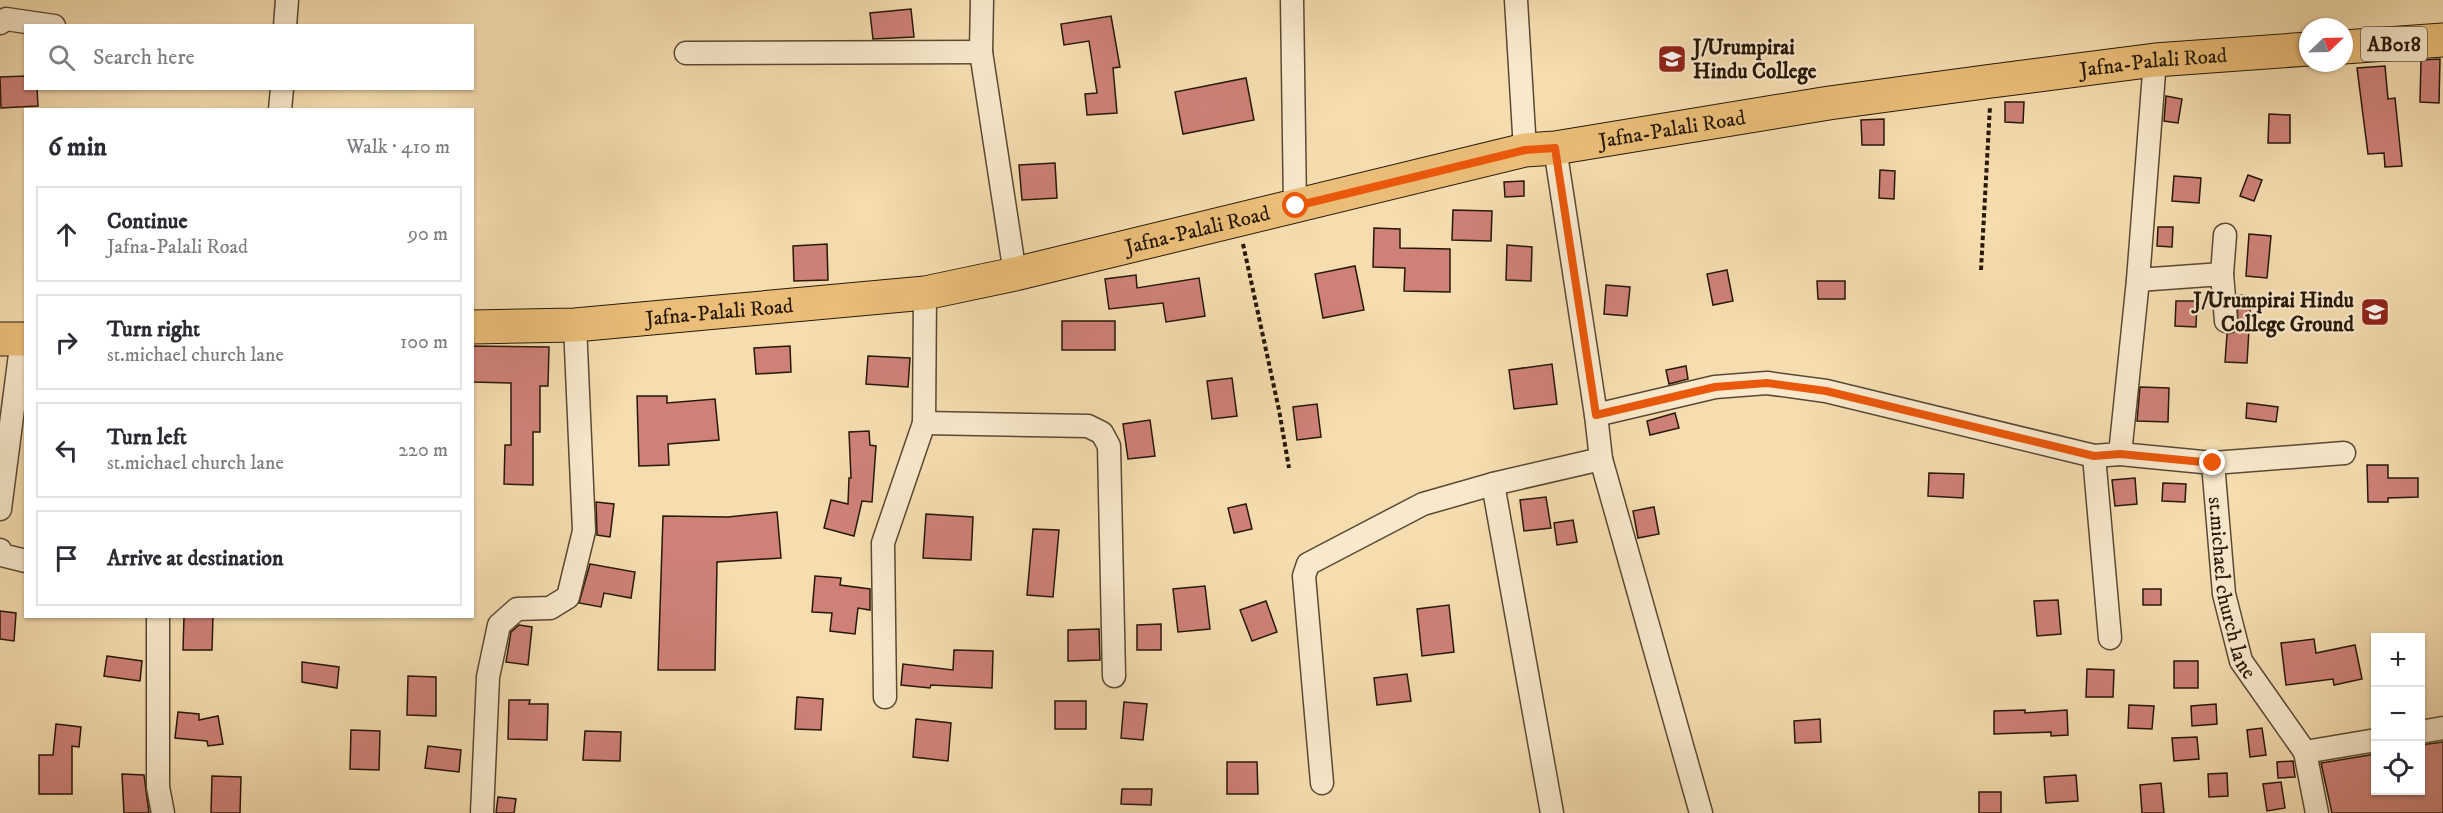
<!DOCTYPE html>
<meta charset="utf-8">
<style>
body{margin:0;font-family:"IM FELL DW Pica",serif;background:#f2f2f3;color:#2b2b33}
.controls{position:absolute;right:18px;bottom:18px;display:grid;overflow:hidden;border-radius:0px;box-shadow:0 2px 4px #0004}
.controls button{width:54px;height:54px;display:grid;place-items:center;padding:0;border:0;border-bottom:2px solid #e1e1e2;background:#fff;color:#2b2b33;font:30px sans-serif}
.compass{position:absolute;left:2299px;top:18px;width:54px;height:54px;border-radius:50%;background:#fff;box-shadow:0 2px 4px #0004;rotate:67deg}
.stop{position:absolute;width:18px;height:18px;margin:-14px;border:4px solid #ea580c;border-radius:50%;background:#fff}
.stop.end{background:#ea580c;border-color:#fff;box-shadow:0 2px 6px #0008}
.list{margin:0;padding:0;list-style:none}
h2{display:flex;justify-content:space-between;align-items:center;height:78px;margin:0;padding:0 24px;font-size:26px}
h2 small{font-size:20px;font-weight:400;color:#7c7c81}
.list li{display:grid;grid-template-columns:39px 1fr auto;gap:18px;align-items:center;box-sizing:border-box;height:96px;margin:0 12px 12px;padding:0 12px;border:2px solid #e1e1e2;border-radius:0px}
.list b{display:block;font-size:22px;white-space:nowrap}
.list p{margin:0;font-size:20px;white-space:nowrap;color:#7c7c81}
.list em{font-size:20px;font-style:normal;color:#7c7c81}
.icon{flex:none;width:33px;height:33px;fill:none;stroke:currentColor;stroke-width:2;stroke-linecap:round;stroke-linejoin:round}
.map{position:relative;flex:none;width:2443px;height:813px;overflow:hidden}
.search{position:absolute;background:#fff;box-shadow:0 2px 4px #0004;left:24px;top:24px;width:450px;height:66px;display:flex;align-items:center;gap:15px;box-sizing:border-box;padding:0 21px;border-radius:0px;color:#7c7c81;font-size:22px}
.panel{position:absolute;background:#fff;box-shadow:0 2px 4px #0004;left:24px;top:108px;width:450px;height:510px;border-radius:0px}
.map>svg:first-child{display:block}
</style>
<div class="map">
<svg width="2443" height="813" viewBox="0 0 2443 813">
<rect width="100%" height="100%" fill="#f5ddb0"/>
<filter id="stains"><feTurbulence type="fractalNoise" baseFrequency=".00333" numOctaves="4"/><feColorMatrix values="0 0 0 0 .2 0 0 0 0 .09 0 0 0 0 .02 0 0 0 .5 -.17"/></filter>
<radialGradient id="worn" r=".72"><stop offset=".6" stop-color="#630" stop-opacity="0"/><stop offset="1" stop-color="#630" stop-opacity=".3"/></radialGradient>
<g fill="#cf8178" stroke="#271808" stroke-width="1.5">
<polygon points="911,9 914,37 873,39 870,13"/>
<polygon points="1111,16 1120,67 1113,68 1117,113 1087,115 1085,94 1097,93 1089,41 1064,45 1061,24"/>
<polygon points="2440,59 2439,103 2420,102 2421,60"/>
<polygon points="2385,66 2388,99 2395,98 2402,166 2385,167 2384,153 2368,154 2357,68"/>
<polygon points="26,76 26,88 37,88 38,106 1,108 0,77"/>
<polygon points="1246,78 1254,120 1183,134 1175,92"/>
<polygon points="2166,96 2182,99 2178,123 2164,121"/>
<polygon points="2005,102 2024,102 2023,123 2005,122"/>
<polygon points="2269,114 2290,115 2290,143 2268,143"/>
<polygon points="1884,119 1884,145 1862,145 1861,120"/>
<polygon points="1055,163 1057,198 1022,200 1019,165"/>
<polygon points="1880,170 1895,171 1894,199 1879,198"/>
<polygon points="2248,175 2262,180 2254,201 2240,196"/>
<polygon points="2174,176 2201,178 2199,203 2172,201"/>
<polygon points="1524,181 1524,196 1505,197 1504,182"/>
<polygon points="1453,210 1492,211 1491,241 1452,240"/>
<polygon points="2158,227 2173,227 2172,247 2157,246"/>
<polygon points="1374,228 1400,229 1400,248 1450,249 1450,292 1404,291 1405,268 1373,267"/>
<polygon points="2249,234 2271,236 2267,278 2246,276"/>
<polygon points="827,244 828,280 794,281 793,246"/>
<polygon points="1507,245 1532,247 1531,281 1506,280"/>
<polygon points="1355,266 1364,310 1323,318 1315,274"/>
<polygon points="1727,270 1733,301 1713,305 1707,274"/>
<polygon points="1136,275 1137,288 1199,278 1205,316 1166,322 1163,303 1109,309 1105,279"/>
<polygon points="1817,281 1845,281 1845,299 1818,299"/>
<polygon points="1606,285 1630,287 1627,316 1604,314"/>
<polygon points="2237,295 2251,296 2247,363 2225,362 2227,334 2234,332 2238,326"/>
<polygon points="2176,301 2197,301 2196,327 2175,326"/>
<rect x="1062" y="321" width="53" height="29"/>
<polygon points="472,346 549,347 548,386 540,386 540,432 533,432 533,485 504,484 505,445 511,445 511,383 472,382"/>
<polygon points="790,346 791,372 756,374 754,348"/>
<polygon points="868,356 910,358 908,387 866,384"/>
<polygon points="1552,364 1557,404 1514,409 1509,370"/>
<polygon points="1686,366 1688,379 1669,384 1666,370"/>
<polygon points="1232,378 1237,416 1212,419 1207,381"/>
<polygon points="2140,387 2169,388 2168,422 2137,421"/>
<polygon points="637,396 667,396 667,403 715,399 719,440 668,444 669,465 639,466"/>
<polygon points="2247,403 2278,407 2276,422 2246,418"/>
<polygon points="1317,404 1321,437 1297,440 1293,407"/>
<polygon points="1675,413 1679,428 1650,435 1647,421"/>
<polygon points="1150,420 1155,456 1128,459 1123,424"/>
<polygon points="869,431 870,445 876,446 872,502 862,501 854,536 824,528 831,500 848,504 849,478 851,478 849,432"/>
<polygon points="2367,465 2388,465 2388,478 2418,478 2418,497 2388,498 2388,502 2368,502"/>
<polygon points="1929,473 1964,474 1963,498 1928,496"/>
<polygon points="2135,478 2137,504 2115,506 2112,480"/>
<polygon points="2163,483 2186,484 2185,502 2162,501"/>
<polygon points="1546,497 1551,528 1524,531 1520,500"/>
<polygon points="596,502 614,504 610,537 597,535"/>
<polygon points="1246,504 1252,529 1234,533 1228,508"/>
<polygon points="1654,507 1659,534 1638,538 1633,511"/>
<polygon points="777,512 781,558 717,562 715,670 658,670 663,516 728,517"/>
<polygon points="926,514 973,517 971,560 923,558"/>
<polygon points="1573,520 1577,542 1557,545 1554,523"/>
<polygon points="1033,529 1059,530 1053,597 1027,595"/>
<polygon points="590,564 635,572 631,598 604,593 601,607 579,603"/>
<polygon points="815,576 841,578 840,585 870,589 870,610 858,608 855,634 830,631 832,613 812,612"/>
<polygon points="1205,586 1210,629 1178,632 1173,589"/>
<rect x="2143" y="589" width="18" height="16"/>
<polygon points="2058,600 2061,634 2037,636 2034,601"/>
<polygon points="1266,601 1277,632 1252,641 1240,610"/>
<polygon points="1449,605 1454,652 1422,656 1417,609"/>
<polygon points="0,611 16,613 14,641 0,639"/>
<polygon points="184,616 213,616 212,650 183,650"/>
<polygon points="1161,624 1161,650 1137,650 1137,625"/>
<polygon points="519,625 532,627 528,665 506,662 511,632"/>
<polygon points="1099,629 1100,660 1068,661 1068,630"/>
<polygon points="2314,639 2316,653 2355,645 2362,679 2334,685 2333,679 2286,685 2281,643"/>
<polygon points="954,650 993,651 992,688 931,685 930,688 901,685 903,664 953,670"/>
<polygon points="107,656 142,661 140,681 104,676"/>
<rect x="2174" y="661" width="24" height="27"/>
<polygon points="302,662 339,667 337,688 302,682"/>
<polygon points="2087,669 2114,670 2113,697 2086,697"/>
<polygon points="1407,674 1411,701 1377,705 1374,678"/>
<polygon points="408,676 436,677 436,716 407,715"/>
<polygon points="797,697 823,699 821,730 795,729"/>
<polygon points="509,700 530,700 529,704 548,704 547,740 508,739"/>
<rect x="1055" y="701" width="31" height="28"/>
<polygon points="1124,702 1147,704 1143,740 1121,738"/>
<polygon points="2216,704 2217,724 2192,726 2191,706"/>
<polygon points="2129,705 2154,706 2152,729 2128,728"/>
<polygon points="2025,710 2025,713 2067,710 2068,735 2051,736 2051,732 1994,734 1994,711"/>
<polygon points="178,712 199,714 199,720 218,716 223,744 208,746 207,741 175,738"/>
<polygon points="916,719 951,723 948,761 913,757"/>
<polygon points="1820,719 1821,742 1795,743 1794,721"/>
<polygon points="56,724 81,727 79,747 72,746 72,794 39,794 39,755 53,755"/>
<polygon points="2262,728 2266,755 2250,757 2247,730"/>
<polygon points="351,730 380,731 379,770 350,769"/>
<polygon points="585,731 621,732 620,761 583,760"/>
<polygon points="2197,737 2199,759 2174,761 2172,738"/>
<polygon points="2443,742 2443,813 2332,813 2321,763 2376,754 2376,790 2421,790 2421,745"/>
<polygon points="428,746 461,750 459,772 425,768"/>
<polygon points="2293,761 2295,777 2278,778 2277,762"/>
<polygon points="1227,762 1257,762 1258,794 1227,794"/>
<polygon points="2227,773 2228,796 2209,797 2208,774"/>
<polygon points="122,774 144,775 149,813 124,813"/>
<polygon points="2076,775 2078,801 2046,803 2044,777"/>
<polygon points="212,776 241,777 240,813 211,813"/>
<polygon points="2281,782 2285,808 2267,811 2263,784"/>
<polygon points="2161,783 2164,813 2142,813 2140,785"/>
<polygon points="1122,789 1152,789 1151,805 1121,804"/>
<rect x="1979" y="792" width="22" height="21"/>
<polygon points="498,797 516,799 514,813 496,813"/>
</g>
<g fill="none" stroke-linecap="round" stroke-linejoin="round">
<g stroke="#5a4932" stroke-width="25">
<g id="minor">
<polyline points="982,0 981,52 1015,274"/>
<polyline points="1292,0 1295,206"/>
<polyline points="1516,0 1525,150"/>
<polyline points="0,23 6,19 54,26"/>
<polyline points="285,26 287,0"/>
<polyline points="686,53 981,52"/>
<polyline points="280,110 282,88"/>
<polyline points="1555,148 1596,415 1715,387 1767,383 1826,391 2094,456 2120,454 2138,280 2155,60"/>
<polyline points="2222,274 2225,235"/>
<polyline points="2138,280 2222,274 2226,321"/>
<polyline points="1596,415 1601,459 1701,813"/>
<polyline points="924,423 1088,426 1102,433 1109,446 1114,676"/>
<path id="s1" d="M2120 454 2213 463 2224 594 2241 661 2305 752 2317 813"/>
<polyline points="2094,456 2110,638"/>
<polyline points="2213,463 2344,453"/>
<polyline points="1493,484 1552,813"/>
<polyline points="0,509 22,339"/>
<polyline points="0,550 1,555 26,561"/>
<polyline points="158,616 158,787 163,813"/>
<polyline points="885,697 883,543 924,423 925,293"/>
<polyline points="2420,732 2443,728"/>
<polyline points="2305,752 2376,740"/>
<polyline points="1322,783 1304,576 1308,564 1423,504 1493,484 1601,459"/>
<polyline points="482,813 488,677 499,625 517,609 550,608 568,597 584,531 575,325"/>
</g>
</g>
<g stroke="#271808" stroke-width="35">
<g id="primary">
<polyline points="2344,47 2443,40"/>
<path id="s2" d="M472 327 575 325 925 293 1015 274 1525 150 1555 148 1829 103 1992 81 2155 60 2308 49"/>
<polyline points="0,339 26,339"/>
</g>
</g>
<g stroke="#271808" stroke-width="4" stroke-dasharray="4.5 3" stroke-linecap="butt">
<polyline points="1243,244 1279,410 1289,468"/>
<polyline points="1981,270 1990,106"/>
</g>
<use href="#minor" stroke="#f8e9cc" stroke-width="22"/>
<use href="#primary" stroke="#eabe78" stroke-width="33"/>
</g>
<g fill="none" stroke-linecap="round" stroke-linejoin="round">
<polyline stroke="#ea580c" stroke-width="8" points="1296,206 1525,150 1555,148 1596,415 1715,387 1767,383 1826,391 2094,456 2120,454 2213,463"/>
</g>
<defs>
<g id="school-square" transform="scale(1.5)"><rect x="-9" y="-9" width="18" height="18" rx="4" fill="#8f2418" stroke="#f8e9cc"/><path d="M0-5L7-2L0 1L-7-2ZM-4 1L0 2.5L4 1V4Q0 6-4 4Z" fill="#fff"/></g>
</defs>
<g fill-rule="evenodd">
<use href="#school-square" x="1672" y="59"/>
<use href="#school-square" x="2375" y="312"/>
</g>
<g text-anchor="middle" stroke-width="4.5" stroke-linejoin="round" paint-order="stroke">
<rect fill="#f8e9cc" stroke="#665743" stroke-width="1.5" x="2361" y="27" width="66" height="34" rx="4.5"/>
<g font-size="20" font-weight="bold" fill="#271808">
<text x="2394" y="51">AB018</text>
</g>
<g font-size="21" font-weight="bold" fill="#271808" stroke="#f8e9cc" text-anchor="start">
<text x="1693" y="54">J/Urumpirai<tspan x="1693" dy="24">Hindu College</tspan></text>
<text x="2354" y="307" text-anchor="end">J/Urumpirai Hindu<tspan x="2354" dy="24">College Ground</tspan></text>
</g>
<g font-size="21" fill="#271808" stroke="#f8e9cc">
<text dy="7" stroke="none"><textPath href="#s2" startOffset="1706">Jafna-Palali Road</textPath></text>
<text dy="7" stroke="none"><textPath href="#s2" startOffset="1220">Jafna-Palali Road</textPath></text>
<text dy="7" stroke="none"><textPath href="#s2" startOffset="734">Jafna-Palali Road</textPath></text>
<text dy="7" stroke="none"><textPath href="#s2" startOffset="248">Jafna-Palali Road</textPath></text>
<text dy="7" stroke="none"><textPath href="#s1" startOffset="220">st.michael church lane</textPath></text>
</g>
</g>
<rect width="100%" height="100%" filter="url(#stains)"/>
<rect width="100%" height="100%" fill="url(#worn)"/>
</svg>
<div class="controls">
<button>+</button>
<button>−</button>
<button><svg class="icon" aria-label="locate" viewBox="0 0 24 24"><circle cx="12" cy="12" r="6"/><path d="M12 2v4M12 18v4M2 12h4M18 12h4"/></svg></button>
</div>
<svg class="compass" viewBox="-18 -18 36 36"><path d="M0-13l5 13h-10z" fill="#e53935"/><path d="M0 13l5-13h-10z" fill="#7c7c81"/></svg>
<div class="stop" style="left:1296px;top:206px"></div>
<div class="stop end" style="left:2213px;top:463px"></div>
<div class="search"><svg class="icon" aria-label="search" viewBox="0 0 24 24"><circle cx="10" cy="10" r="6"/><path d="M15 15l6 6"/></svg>Search here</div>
<section class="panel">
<h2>6 min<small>Walk · 410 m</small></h2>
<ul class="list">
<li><svg class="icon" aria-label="ahead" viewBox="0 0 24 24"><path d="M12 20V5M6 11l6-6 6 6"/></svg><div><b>Continue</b><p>Jafna-Palali Road</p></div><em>90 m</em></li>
<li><svg class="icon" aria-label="right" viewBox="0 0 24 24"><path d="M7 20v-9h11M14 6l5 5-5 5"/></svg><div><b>Turn right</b><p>st.michael church lane</p></div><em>100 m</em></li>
<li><svg class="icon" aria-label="left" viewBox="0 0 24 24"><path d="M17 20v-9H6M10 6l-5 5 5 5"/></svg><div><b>Turn left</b><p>st.michael church lane</p></div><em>220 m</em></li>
<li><svg class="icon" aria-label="arrive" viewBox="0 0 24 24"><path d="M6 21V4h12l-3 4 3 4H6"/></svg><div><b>Arrive at destination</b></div></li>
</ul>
</section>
</div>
